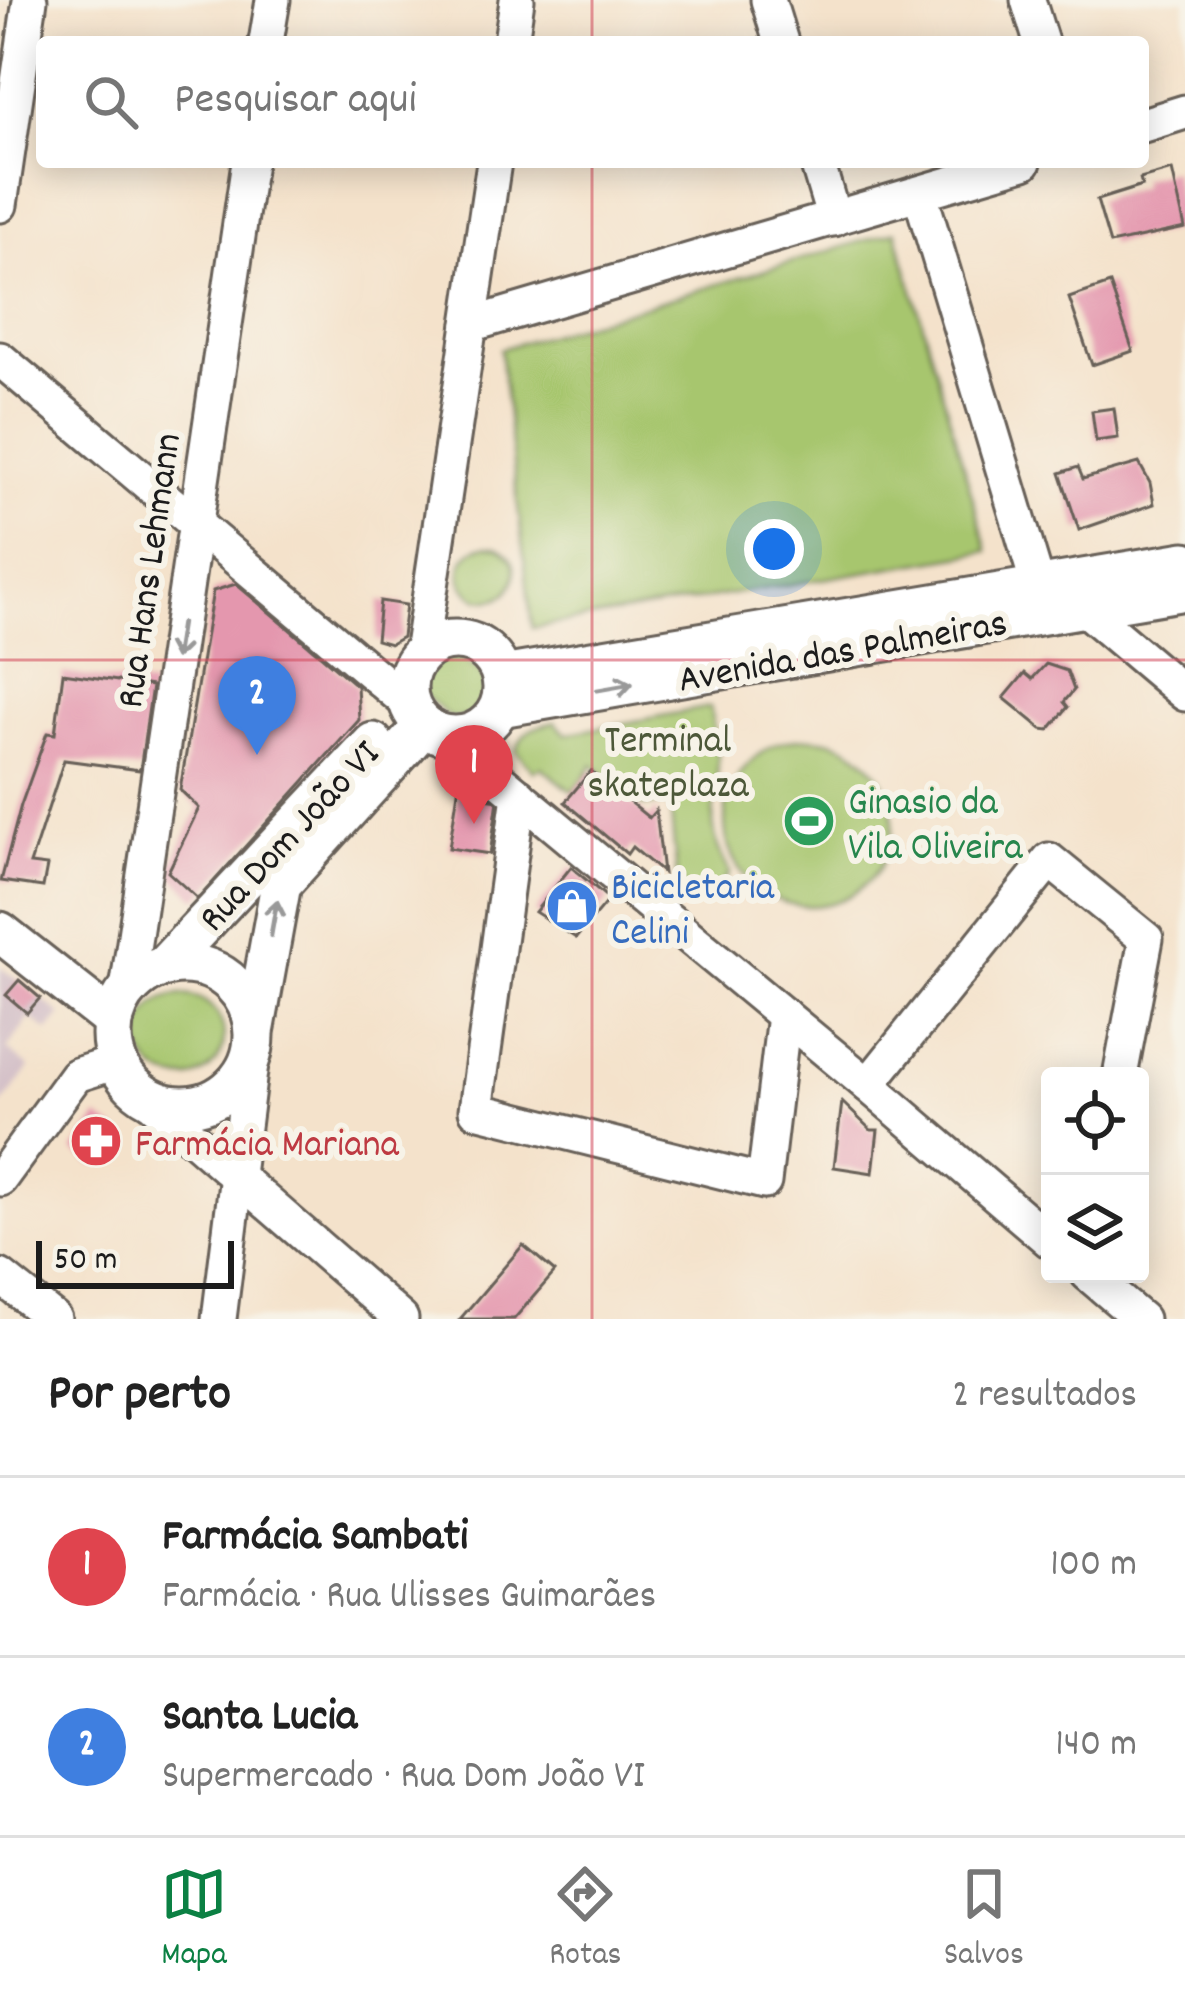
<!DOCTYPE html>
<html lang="pt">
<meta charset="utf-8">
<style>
body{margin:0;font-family:Dekko,sans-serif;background:#f6f6f6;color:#222}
.controls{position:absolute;right:36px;bottom:36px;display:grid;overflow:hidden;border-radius:12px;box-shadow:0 6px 30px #0003}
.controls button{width:108px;height:108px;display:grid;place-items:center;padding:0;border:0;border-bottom:3px solid #e0e0e0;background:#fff;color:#222;font:60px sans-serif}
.scale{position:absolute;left:36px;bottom:30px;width:198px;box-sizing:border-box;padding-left:12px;border:6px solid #1c1c1c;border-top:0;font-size:33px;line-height:42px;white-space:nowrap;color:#1c1c1c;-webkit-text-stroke:9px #f7f3e8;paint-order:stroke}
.you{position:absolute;left:774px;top:549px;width:42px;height:42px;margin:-30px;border:9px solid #fff;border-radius:50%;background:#1a73e8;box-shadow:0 0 0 18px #1a73e833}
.badge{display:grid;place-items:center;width:78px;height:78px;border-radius:50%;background:#0b8043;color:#fff;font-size:39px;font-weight:700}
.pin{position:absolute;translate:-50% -99px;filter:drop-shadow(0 3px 6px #0008)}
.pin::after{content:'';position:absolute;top:63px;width:42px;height:36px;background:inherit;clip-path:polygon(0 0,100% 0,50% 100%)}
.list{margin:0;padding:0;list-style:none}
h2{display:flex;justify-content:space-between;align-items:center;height:156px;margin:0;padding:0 48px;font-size:51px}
h2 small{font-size:39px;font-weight:400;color:#767676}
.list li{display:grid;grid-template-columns:78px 1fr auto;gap:36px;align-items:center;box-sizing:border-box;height:180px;padding:0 48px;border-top:3px solid #e0e0e0}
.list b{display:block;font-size:45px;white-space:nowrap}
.list p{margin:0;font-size:39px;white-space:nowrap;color:#767676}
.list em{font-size:39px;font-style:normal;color:#767676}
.icon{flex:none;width:66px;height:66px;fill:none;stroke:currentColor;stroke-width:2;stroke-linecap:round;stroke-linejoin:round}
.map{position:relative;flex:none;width:1185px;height:1319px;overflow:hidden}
.search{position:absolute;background:#fff;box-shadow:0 6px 30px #0003;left:36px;right:36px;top:36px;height:132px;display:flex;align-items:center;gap:30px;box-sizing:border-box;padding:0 42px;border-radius:12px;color:#767676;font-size:45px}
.sheet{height:516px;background:#fff}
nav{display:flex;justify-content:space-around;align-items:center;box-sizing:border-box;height:168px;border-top:3px solid #e0e0e0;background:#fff;font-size:33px;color:#767676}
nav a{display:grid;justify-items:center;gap:6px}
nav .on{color:#0b8043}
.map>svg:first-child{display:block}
</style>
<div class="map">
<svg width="1185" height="1319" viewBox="0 0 1185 1319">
<rect width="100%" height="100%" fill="#f7f3e8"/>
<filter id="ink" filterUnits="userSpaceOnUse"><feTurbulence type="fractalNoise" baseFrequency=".00833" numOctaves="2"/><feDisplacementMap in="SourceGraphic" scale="24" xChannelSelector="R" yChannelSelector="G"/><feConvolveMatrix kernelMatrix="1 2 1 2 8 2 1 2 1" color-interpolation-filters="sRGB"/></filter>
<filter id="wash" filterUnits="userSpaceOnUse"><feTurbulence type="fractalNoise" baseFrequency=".004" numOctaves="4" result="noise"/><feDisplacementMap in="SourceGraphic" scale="48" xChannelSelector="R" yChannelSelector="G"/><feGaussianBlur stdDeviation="2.7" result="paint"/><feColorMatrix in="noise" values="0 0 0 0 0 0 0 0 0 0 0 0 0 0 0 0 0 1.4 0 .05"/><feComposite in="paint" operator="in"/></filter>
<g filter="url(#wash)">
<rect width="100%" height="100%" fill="#f4e2cb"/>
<polygon fill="#d2bdc6" points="0,967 62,1015 48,1031 30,1018 7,1049 30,1068 0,1107"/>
<g fill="#a7c66e" stroke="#627145" stroke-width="3">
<polygon points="896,231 988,551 532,628 500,349"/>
<circle cx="488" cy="573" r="27"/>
<polygon points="447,655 461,657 486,677 489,698 475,717 450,718 424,695 421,680 427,665"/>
<path d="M710 707C712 722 717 738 718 754 719 807 700 819 730 873L708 902 677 880 670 803 642 806 593 765 573 792 541 767 534 771 516 751C523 729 534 727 555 722L566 734Z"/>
<circle cx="809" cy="822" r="84"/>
<circle cx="182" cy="1037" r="42"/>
</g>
<g id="blocks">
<g fill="#e497ae">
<polygon points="1172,170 1185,228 1110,244 1097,200 1142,186 1140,179"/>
<polygon points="1110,284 1133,351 1092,365 1069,298"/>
<polygon points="1114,408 1118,438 1096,441 1092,411"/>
<polygon points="1139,463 1150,483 1154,504 1079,530 1060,473 1078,467 1083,479"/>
<polygon points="236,584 357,686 359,720 198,899 168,872 199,808 180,790 213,591"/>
<polygon points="380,601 406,605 402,637 390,644 376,640"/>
<polygon points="1046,664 1067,671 1074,690 1064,702 1068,707 1049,730 1042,729 1004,698 1025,673 1032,679"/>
<polygon points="63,673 152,686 140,770 64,760 30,864 47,866 43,887 1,881 21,805 47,733 55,734"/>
<polygon points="591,771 649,818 656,810 663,873 632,847 627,854 565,802"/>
<polygon points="459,785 480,788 479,797 498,800 490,854 449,848"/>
<polygon points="571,867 609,899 576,938 535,912"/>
<polygon points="19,980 40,998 27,1013 6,995"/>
<polygon points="842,1102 871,1130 878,1130 873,1173 834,1167"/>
<polygon points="98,1117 119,1132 94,1166 73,1151"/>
<polygon points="523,1245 555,1272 514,1319 460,1319"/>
</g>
</g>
</g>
<g filter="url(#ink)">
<use href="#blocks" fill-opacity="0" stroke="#686159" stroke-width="3"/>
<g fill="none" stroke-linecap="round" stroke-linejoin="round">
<g stroke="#686159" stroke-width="39">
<g id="minor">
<polyline points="768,0 781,42"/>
<polyline points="1028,0 1041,42"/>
<polyline points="266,42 273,0"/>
<polyline points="511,42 517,0"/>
<polyline points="1143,125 1185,112"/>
<polyline points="817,162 834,219"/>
<polyline points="920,194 1038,585 1082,607 1185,694"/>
<polyline points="0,205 30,0"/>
<polyline points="470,325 1024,162"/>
<polyline points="0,359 409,704"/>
<polyline points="421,654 494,162"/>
<polyline points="448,737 868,1085 1050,1241"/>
<polyline points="519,795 476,1110 764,1182 784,1015"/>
<polyline points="127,990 249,162"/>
<polyline points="868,1085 1049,860 1146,939 1120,1076"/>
<polyline points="134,1087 401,1319"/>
<polyline points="0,1179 76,1075 117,1062"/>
<polyline points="1088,1274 1141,1319"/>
<polyline points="0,1276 54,1319"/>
<polyline points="219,1319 253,1047"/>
</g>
</g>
<g stroke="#686159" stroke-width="45">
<g id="tertiary">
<circle cx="455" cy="688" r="48"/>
<polyline points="502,676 1185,562"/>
<polyline points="500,707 1185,590"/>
<polyline points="0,932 113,1021"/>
<circle cx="183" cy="1035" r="71"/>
<polyline points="165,965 373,743"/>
<polyline points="255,1027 281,884 424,726"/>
</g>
</g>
<use href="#minor" stroke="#fff" stroke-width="33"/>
<use href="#tertiary" stroke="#fff" stroke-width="39"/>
</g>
<defs><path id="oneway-shaft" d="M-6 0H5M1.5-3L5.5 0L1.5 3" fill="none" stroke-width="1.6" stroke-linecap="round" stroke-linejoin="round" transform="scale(3)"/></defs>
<g stroke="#999">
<use href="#oneway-shaft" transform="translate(178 641) rotate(99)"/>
<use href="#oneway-shaft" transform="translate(615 687) rotate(-10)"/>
<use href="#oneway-shaft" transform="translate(274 918) rotate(-80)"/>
</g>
</g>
<path fill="none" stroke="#d1495b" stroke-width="3" stroke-opacity="0.55" d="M592 0V42M592 162V1319M0 660H1185"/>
<defs>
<g id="stadium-disc" transform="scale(2.7)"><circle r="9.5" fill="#2e9e5b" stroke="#f7f3e8"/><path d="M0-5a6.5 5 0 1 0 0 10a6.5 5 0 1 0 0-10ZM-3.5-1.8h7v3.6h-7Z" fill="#fff"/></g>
<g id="shop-disc" transform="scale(2.7)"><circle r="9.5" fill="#3f7fe0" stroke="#f7f3e8"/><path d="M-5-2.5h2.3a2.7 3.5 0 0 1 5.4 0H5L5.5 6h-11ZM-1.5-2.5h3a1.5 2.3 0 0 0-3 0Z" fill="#fff"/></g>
<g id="pharmacy-disc" transform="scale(2.7)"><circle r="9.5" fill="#e0444e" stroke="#f7f3e8"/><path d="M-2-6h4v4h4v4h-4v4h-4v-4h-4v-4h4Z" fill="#fff"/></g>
</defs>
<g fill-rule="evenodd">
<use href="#stadium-disc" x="809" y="821"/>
<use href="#shop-disc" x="572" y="906"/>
<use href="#pharmacy-disc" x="96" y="1141"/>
</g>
<g text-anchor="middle" stroke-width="12" stroke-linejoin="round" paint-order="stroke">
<g font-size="39" fill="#1c1c1c" stroke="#f7f3e8">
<text transform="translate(146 570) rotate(-82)" y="14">Rua Hans Lehmann</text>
<text transform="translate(842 648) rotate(-10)" y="14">Avenida das Palmeiras</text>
<text transform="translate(287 834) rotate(-47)" y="14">Rua Dom João VI</text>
</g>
<g font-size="39" fill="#4d5839" stroke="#f7f3e8">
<text x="668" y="751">Terminal<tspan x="668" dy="45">skateplaza</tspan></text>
</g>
<g font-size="39" fill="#27864d" stroke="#f7f3e8" text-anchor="start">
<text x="848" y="813">Ginasio da<tspan x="848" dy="45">Vila Oliveira</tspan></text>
</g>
<g font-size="39" fill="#366cbe" stroke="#f7f3e8" text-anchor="start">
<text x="611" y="898">Bicicletaria<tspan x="611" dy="45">Celini</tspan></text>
</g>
<g font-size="39" fill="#be3a42" stroke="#f7f3e8" text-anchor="start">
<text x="135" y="1155">Farmácia Mariana</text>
</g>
</g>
</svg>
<div class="controls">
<button><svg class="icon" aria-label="locate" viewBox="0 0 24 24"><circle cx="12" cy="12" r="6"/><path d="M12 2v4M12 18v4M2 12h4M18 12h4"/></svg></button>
<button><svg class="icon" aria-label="layers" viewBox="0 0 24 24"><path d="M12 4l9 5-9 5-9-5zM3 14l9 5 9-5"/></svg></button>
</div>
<div class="scale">50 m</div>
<div class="you"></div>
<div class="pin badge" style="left:474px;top:824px;background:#e0444e">1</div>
<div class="pin badge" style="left:257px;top:755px;background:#3f7fe0">2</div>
<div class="search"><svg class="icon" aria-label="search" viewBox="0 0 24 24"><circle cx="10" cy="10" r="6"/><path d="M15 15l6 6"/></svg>Pesquisar aqui</div>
</div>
<section class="sheet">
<h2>Por perto<small>2 resultados</small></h2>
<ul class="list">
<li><span class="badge" style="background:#e0444e">1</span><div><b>Farmácia Sambati</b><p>Farmácia · Rua Ulisses Guimarães</p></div><em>100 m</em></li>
<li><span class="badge" style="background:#3f7fe0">2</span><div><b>Santa Lucia</b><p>Supermercado · Rua Dom João VI</p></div><em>140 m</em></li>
</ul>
</section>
<nav>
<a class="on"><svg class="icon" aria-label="map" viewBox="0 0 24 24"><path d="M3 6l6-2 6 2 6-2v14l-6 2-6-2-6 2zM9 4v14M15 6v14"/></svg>Mapa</a>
<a><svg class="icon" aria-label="directions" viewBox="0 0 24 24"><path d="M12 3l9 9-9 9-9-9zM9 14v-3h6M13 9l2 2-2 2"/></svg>Rotas</a>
<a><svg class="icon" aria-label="saved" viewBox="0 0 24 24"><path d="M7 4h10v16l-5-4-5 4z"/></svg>Salvos</a>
</nav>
